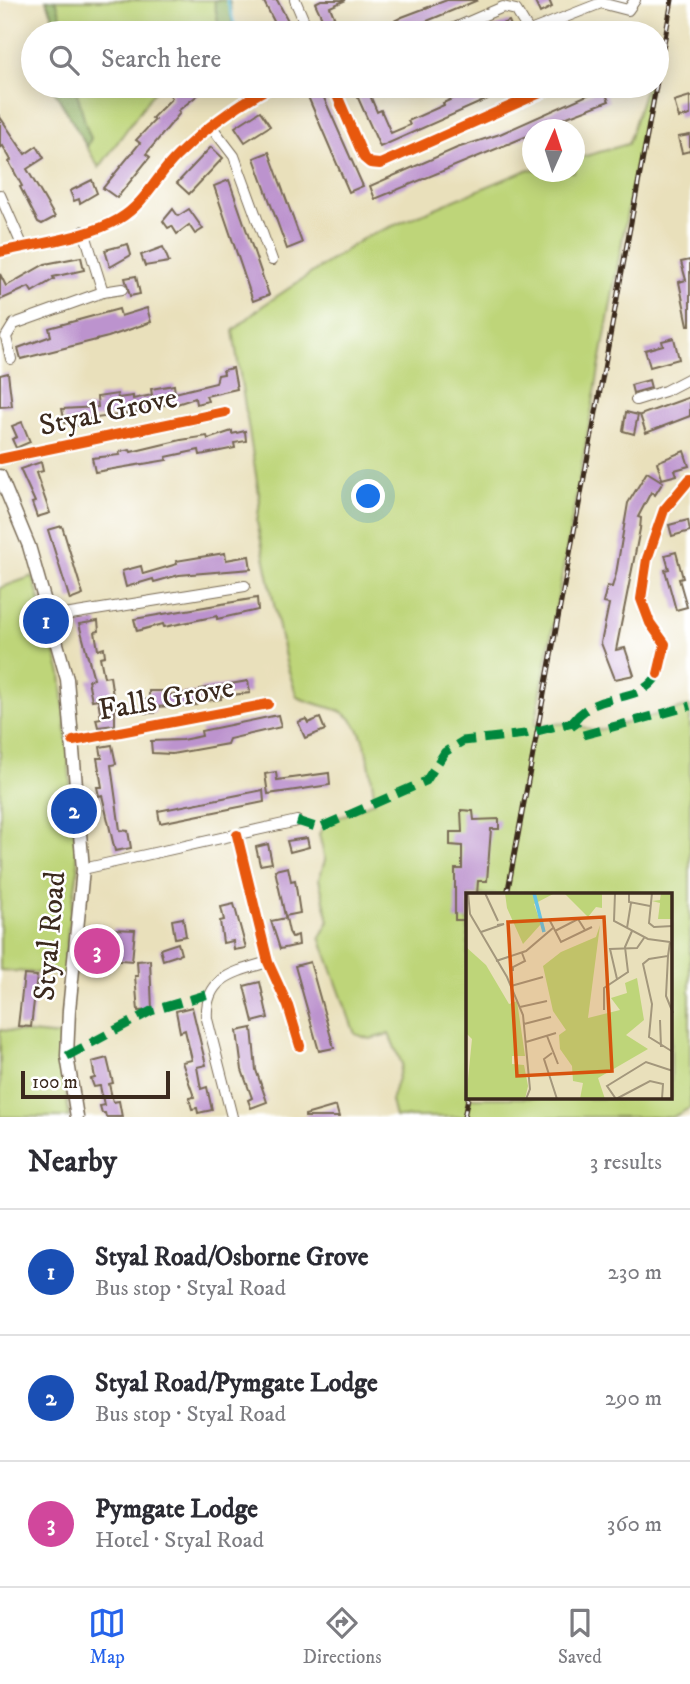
<!DOCTYPE html>
<meta charset="utf-8">
<style>
body{margin:0;font-family:"IM FELL DW Pica",serif;background:#f2f2f3;color:#2b2b33}
.compass{position:absolute;left:522px;top:119px;width:63px;height:63px;border-radius:50%;background:#fff;box-shadow:0 4px 18px #0003;rotate:3deg}
.scale{position:absolute;left:21px;bottom:18px;width:149px;box-sizing:border-box;padding-left:7px;border:4px solid #3b2a1e;border-top:0;font-size:19px;line-height:24px;white-space:nowrap;color:#3b2a1e;-webkit-text-stroke:5px #fff;paint-order:stroke}
.you{position:absolute;left:369px;top:497px;width:24px;height:24px;margin:-18px;border:5px solid #fff;border-radius:50%;background:#1a73e8;box-shadow:0 0 0 10px #1a73e833}
.badge{display:grid;place-items:center;width:46px;height:46px;border-radius:50%;background:#2563eb;color:#fff;font-size:23px;font-weight:700}
.pin{position:absolute;translate:-50% -50%;border:4px solid #fff;box-shadow:0 2px 7px #0006}
.list{margin:0;padding:0;list-style:none}
h2{display:flex;justify-content:space-between;align-items:center;height:91px;margin:0;padding:0 28px;font-size:30px}
h2 small{font-size:23px;font-weight:400;color:#7c7c81}
.list li{display:grid;grid-template-columns:46px 1fr auto;gap:21px;align-items:center;box-sizing:border-box;height:126px;padding:0 28px;border-top:2px solid #e1e1e2}
.list b{display:block;font-size:26px;white-space:nowrap}
.list p{margin:0;font-size:23px;white-space:nowrap;color:#7c7c81}
.list em{font-size:23px;font-style:normal;color:#7c7c81}
.icon{flex:none;width:38px;height:38px;fill:none;stroke:currentColor;stroke-width:2;stroke-linecap:round;stroke-linejoin:round}
.map{position:relative;flex:none;width:690px;height:1117px;overflow:hidden}
.search{position:absolute;background:#fff;box-shadow:0 4px 18px #0003;left:21px;right:21px;top:21px;height:77px;display:flex;align-items:center;gap:18px;box-sizing:border-box;padding:0 24px;border-radius:38px;color:#7c7c81;font-size:26px}
.sheet{height:469px;background:#fff}
nav{display:flex;justify-content:space-around;align-items:center;box-sizing:border-box;height:98px;border-top:2px solid #e1e1e2;background:#fff;font-size:19px;color:#7c7c81}
nav a{display:grid;justify-items:center;gap:4px}
nav .on{color:#2563eb}
.map>svg:first-child{display:block}
</style>
<div class="map">
<svg width="690" height="1117" viewBox="0 0 690 1117">
<rect width="100%" height="100%" fill="#fff"/>
<filter id="ink" filterUnits="userSpaceOnUse"><feTurbulence type="fractalNoise" baseFrequency=".0143" numOctaves="2"/><feDisplacementMap in="SourceGraphic" scale="14" xChannelSelector="R" yChannelSelector="G"/><feConvolveMatrix kernelMatrix="1 2 1 2 8 2 1 2 1" color-interpolation-filters="sRGB"/></filter>
<filter id="wash" filterUnits="userSpaceOnUse"><feTurbulence type="fractalNoise" baseFrequency=".00686" numOctaves="4" result="noise"/><feDisplacementMap in="SourceGraphic" scale="28" xChannelSelector="R" yChannelSelector="G"/><feGaussianBlur stdDeviation="1.57" result="paint"/><feColorMatrix in="noise" values="0 0 0 0 0 0 0 0 0 0 0 0 0 0 0 0 0 1.4 0 .05"/><feComposite in="paint" operator="in"/></filter>
<g filter="url(#wash)">
<rect width="100%" height="100%" fill="#e9e0bb"/>
<g fill="#bed579" stroke="#7c804c" stroke-width="2" fill-rule="evenodd">
<polygon points="46,0 229,0 233,25 196,33 52,33 52,13"/>
<polygon points="52,86 158,86 99,168"/>
<path d="M646 86H650L535 725 571 723 595 731 690 706V1108L673 1117H395L391 1101 402 1064 389 1034 370 1039 355 1034 320 937 329 921 319 879 325 860 319 834 325 824 375 801C370 773 369 718 334 709 321 705 310 703 297 697L286 662 257 522 260 500 233 331 261 307 364 238 529 169 574 172 575 159 628 144ZM468 895H671V1098H468Z"/>
<polygon points="33,576 61,674 78,870 68,929 66,975 0,970 0,588"/>
<polygon points="0,1030 60,1036 69,1117 0,1117"/>
</g>
<g fill="#96b669" stroke="#687044" stroke-width="2">
<polygon points="46,0 56,0 66,33 52,33 52,13"/>
<polygon points="214,0 229,0 233,25 219,28"/>
<path d="M52 86H78L76 91C83 108 83 123 91 138L87 147Z"/>
</g>
<g fill="none" stroke-linecap="round" stroke-linejoin="round">
<g stroke="#66c3e4" stroke-width="2.5">
<polyline points="227,0 237,33"/>
<polyline points="251,86 252,88"/>
</g>
</g>
<g id="blocks">
<g fill="#bc93ce">
<polygon points="263,0 277,0 293,30 280,33"/>
<polygon points="321,0 346,0 330,7 337,24 343,22 347,33 329,33 315,3"/>
<polygon points="447,0 478,0 398,33 371,33 402,17"/>
<polygon points="534,0 549,0 552,7 540,13"/>
<polygon points="509,21 514,33 480,33"/>
<polygon points="182,86 203,86 196,91 199,94 178,111 180,113 146,154 150,157 117,198 103,188 140,143 136,140 155,120 152,118 172,98 170,95"/>
<polygon points="300,86 326,86 320,89 363,186 349,192 309,99 307,94 298,97 295,88"/>
<polygon points="362,86 385,86 369,93 377,112 381,110 391,133 410,125 408,121 444,105 443,103 481,86 517,86 380,147 354,89"/>
<polygon points="603,88 609,101 533,130 533,134 525,137 375,199 370,186 457,148 500,134"/>
<polygon points="690,96 690,115 679,118 674,101"/>
<polygon points="260,111 270,126 245,142 235,127"/>
<polygon points="0,117 25,154 37,146 44,158 27,169 55,217 42,224 38,222 20,187 22,186 9,162 11,160 3,146 0,148"/>
<polygon points="690,135 690,151 682,153 678,137"/>
<polygon points="211,147 223,158 189,194 177,183"/>
<polygon points="269,152 302,243 287,249 254,158"/>
<polygon points="92,180 97,193 80,203 79,199 74,201 70,191"/>
<polygon points="229,180 269,295 253,301 214,186"/>
<polygon points="173,209 178,216 189,209 203,229 195,234 189,225 177,234 172,226 168,228 163,221"/>
<polygon points="128,244 131,255 110,267 105,250"/>
<polygon points="163,247 169,262 145,266 141,255"/>
<polygon points="81,257 84,270 53,277 54,279 32,292 29,287 0,300 0,274 6,286 45,264"/>
<polygon points="690,260 690,325 688,325 679,282 686,280 681,262"/>
<polygon points="136,276 140,294 130,296 125,278"/>
<polygon points="147,308 151,322 108,337 21,359 18,348 51,336 49,328 119,309 121,316"/>
<polygon points="674,338 679,359 650,367 645,350 663,345 662,341"/>
<polygon points="233,368 237,389 206,396 208,401 196,404 195,398 177,404 148,406 149,411 88,419 89,424 80,426 65,423 62,409 98,407 97,397 117,394 118,398 133,396 133,399 152,395 151,389 174,385 175,393 216,383 218,375 224,374 223,370"/>
<polygon points="8,373 12,406 0,407 0,375"/>
<polygon points="649,380 651,388 633,393 631,385"/>
<polygon points="690,397 690,416 646,433 640,415"/>
<polygon points="626,412 638,415 634,434 623,431"/>
<polygon points="22,422 30,442 16,448 12,439 17,437 12,426"/>
<polygon points="232,431 232,434 245,431 246,441 234,443 235,448 200,455 199,450 166,457 167,460 95,472 92,458 120,455 119,452 130,450 131,452 181,440 207,436 208,439"/>
<polygon points="684,451 689,466 675,470 677,475 662,479 657,462"/>
<polygon points="41,462 43,471 36,473 50,513 37,517 32,503 35,502 20,469"/>
<polygon points="647,472 663,482 655,495 651,492 638,517 641,518 640,529 616,650 625,648 634,675 615,679 601,643 609,604 603,603 607,586 612,587 616,574 628,503"/>
<polygon points="688,520 690,531 672,536 669,525"/>
<polygon points="62,526 83,595 70,600 48,530"/>
<polygon points="676,552 683,578 679,579 687,607 676,610 665,570 669,569 665,555"/>
<polygon points="225,553 226,560 249,556 251,569 179,575 154,582 153,579 126,587 122,571 141,566 143,574 177,564 176,561"/>
<polygon points="257,598 258,610 217,619 217,616 164,627 163,624 137,631 134,619"/>
<polygon points="98,621 99,631 95,632 98,650 104,648 105,656 100,657 104,677 110,676 115,709 115,725 98,727 96,719 101,718 98,699 92,700 88,680 94,679 79,624"/>
<polygon points="248,681 250,693 221,696 221,699 195,702 196,705 154,707 155,713 145,713 145,700 149,699 149,691 166,691 166,695 200,692 200,689"/>
<polygon points="278,715 281,727 229,739 227,744 172,754 152,753 151,741 182,740 202,736 201,731"/>
<polygon points="320,718 325,730 305,738 298,722 306,719 308,723"/>
<polygon points="112,745 116,764 111,765 120,830 128,831 131,848 115,851 102,795 99,796 97,787 102,787 97,758 102,758 100,747"/>
<polygon points="276,772 277,780 329,773 330,785 268,794 265,774"/>
<polygon points="263,790 264,802 160,823 158,811"/>
<polygon points="461,810 473,811 474,820 499,819 499,829 491,829 487,881 478,881 477,895 468,895 468,920 455,920 455,869 462,869 462,846 450,845 450,832 462,832"/>
<polygon points="307,838 309,847 290,852 287,841"/>
<polygon points="268,844 272,863 260,865 256,847"/>
<polygon points="288,867 291,881 295,880 300,913 285,916 275,870"/>
<polygon points="234,904 246,948 234,950 233,941 223,943 220,921 224,920 221,907"/>
<polygon points="183,918 186,936 175,938 172,920"/>
<polygon points="286,918 289,932 292,937 298,935 299,945 280,949 271,921"/>
<polygon points="113,929 135,930 132,961 88,957 89,944 96,944 97,937 113,938"/>
<polygon points="178,943 181,954 163,960 160,949"/>
<polygon points="150,960 152,1010 138,1011 135,976 138,976 137,961"/>
<polygon points="310,962 334,1048 319,1051 295,966"/>
<polygon points="24,975 37,976 31,1027 18,1026"/>
<polygon points="260,982 268,1018 253,1022 244,986"/>
<polygon points="192,1007 206,1065 197,1067 201,1089 207,1087 212,1110 198,1113 197,1108 192,1109 189,1098 194,1097 182,1062 192,1060 185,1030 180,1032 176,1011"/>
<polygon points="252,1028 256,1070 267,1102 251,1108 248,1100 252,1098 242,1070 237,1031"/>
<polygon points="107,1058 113,1083 109,1084 113,1102 119,1101 122,1117 106,1117 105,1113 102,1113 100,1106 104,1105 100,1086 94,1087 91,1079 95,1078 92,1062"/>
<polygon points="336,1106 339,1117 305,1117 305,1115"/>
</g>
</g>
</g>
<g filter="url(#ink)">
<use href="#blocks" fill-opacity="0" stroke="#786a55" stroke-width="2"/>
<g fill="none" stroke-linecap="round" stroke-linejoin="round">
<g stroke="#786a55" stroke-width="12">
<g id="minor">
<polyline points="295,0 309,33"/>
<polyline points="530,31 601,3 628,10 635,0"/>
<polyline points="443,33 503,7 516,10 530,33"/>
<polyline points="333,86 364,158 370,163 380,164 556,86"/>
<polyline points="211,126 234,156 272,260"/>
<polyline points="0,195 23,247"/>
<path d="M0 252C35 244 89 237 119 219 146 203 156 176 177 156 204 129 238 104 272 86"/>
<polyline points="103,292 122,289"/>
<polyline points="11,359 6,337 14,324 103,292 84,231"/>
<polyline points="636,400 665,391 690,378"/>
<polyline points="0,459 225,412"/>
<polyline points="52,617 245,586"/>
<polyline points="658,674 665,644 650,623 641,599 647,559 664,510 690,479"/>
<polyline points="73,741 268,704"/>
<polyline points="237,835 268,962 288,1006 300,1046"/>
<polyline points="83,869 297,821"/>
<path d="M232 1117 207 1019C204 977 235 972 268 962"/>
</g>
</g>
<g stroke="#786a55" stroke-width="15">
<polyline id="major" points="0,476 29,546 67,679 83,869 69,1010 67,1056 77,1117"/>
</g>
<use href="#minor" stroke="#fff" stroke-width="10"/>
<use href="#major" stroke="#fff" stroke-width="12"/>
<g stroke="#3b2a1e" stroke-width="5">
<g id="rail">
<polyline points="507,895 672,0"/>
<polyline points="464,1117 468,1098"/>
</g>
</g>
<use href="#rail" stroke="#fff" stroke-width="2.5" stroke-dasharray="8" stroke-linecap="butt"/>
<g stroke="#00873e" stroke-width="9" stroke-dasharray="18 9" stroke-linecap="butt">
<path d="M573 722C598 688 639 707 658 674"/>
<polyline points="297,821 319,828 426,781 445,752 463,741 525,734 573,722 583,735 690,706"/>
<polyline points="67,1056 151,1011 212,993"/>
</g>
<g stroke="#fff" stroke-width="15">
<g id="cycleway">
<polyline points="333,86 364,158 370,163 380,164 556,86"/>
<path d="M0 252C35 244 89 237 119 219 146 203 156 176 177 156 204 129 238 104 272 86"/>
<polyline points="0,459 225,412"/>
<polyline points="658,674 665,644 650,623 641,599 647,559 664,510 690,479"/>
<polyline points="73,741 268,704"/>
<polyline points="237,835 268,962 288,1006 300,1046"/>
</g>
</g>
<use href="#cycleway" stroke="#e8590c" stroke-width="10"/>
</g>
</g>
<g text-anchor="middle" stroke-width="5" stroke-linejoin="round" paint-order="stroke">
<g font-size="30" fill="#3b2a1e" stroke="#fff">
<text transform="translate(108 411) rotate(-12)" y="10">Styal Grove</text>
<text transform="translate(166 698) rotate(-10)" y="10">Falls Grove</text>
<text transform="translate(49 936) rotate(-85)" y="10">Styal Road</text>
</g>
</g>
<g transform="translate(466 893)">
<rect width="206" height="206" fill="#e9e0bb"/>
<path d="M39 0H89L68 11 75 31 57 51 41 15ZM98 0H136V15L130 14 122 24ZM195 0H206V26H192L194 10 186 8 194 7ZM134 32 122 125 154 117 145 105 161 100 159 90 171 85 178 127 160 142 182 156 132 185 139 206H114L117 190 107 188 106 173 94 156 93 142 100 137 87 118 77 73 95 59 130 44ZM0 54 20 72 43 111 51 108 59 163H46V171L58 172 62 193 59 206H0L6 146 0 140Z" fill="#bed579"/>
<path fill="none" stroke="#66c3e4" stroke-width="3.5" d="M68 0 78 39"/>
<path fill="none" stroke="#a3977c" stroke-width="2" d="M2 0 4 21 41 84 57 122 64 196 60 206M19 0 32 28M149 0 148 28 182 46 204 49M163 0V9L184 13M186 0 183 30 188 34 207 33M83 26 95 49 126 34M161 35 165 10M89 38 112 26 119 37M15 39 38 31 31 32M204 49 202 63 183 66 177 71 186 111 183 144 207 159M202 63 200 103 207 120M30 68 60 58 87 35M47 78V74L59 68 56 60M151 86 144 56 171 55 178 45M45 93 77 84M54 114 81 108M138 117V95L162 79 159 54 166 38M194 127 195 154M58 131 85 124M81 143 92 171M60 149 90 140M86 160 78 166 91 206M150 206 141 193 180 169 207 178M150 206 184 188 197 191 196 206"/>
<path fill="#d7540e" fill-opacity="0.15" stroke="#d7540e" stroke-width="3.5" d="M138 24 146 178 51 183 42 29Z"/>
<rect width="206" height="206" fill="none" stroke="#3b2a1e" stroke-width="3.5"/>
</g>
</svg>
<svg class="compass" viewBox="-18 -18 36 36"><path d="M0-13l5 13h-10z" fill="#e53935"/><path d="M0 13l5-13h-10z" fill="#7c7c81"/></svg>
<div class="scale">100 m</div>
<div class="you"></div>
<div class="pin badge" style="left:46px;top:621px;background:#1a4fb4">1</div>
<div class="pin badge" style="left:74px;top:811px;background:#1a4fb4">2</div>
<div class="pin badge" style="left:97px;top:951px;background:#d1479c">3</div>
<div class="search"><svg class="icon" aria-label="search" viewBox="0 0 24 24"><circle cx="10" cy="10" r="6"/><path d="M15 15l6 6"/></svg>Search here</div>
</div>
<section class="sheet">
<h2>Nearby<small>3 results</small></h2>
<ul class="list">
<li><span class="badge" style="background:#1a4fb4">1</span><div><b>Styal Road/Osborne Grove</b><p>Bus stop · Styal Road</p></div><em>230 m</em></li>
<li><span class="badge" style="background:#1a4fb4">2</span><div><b>Styal Road/Pymgate Lodge</b><p>Bus stop · Styal Road</p></div><em>290 m</em></li>
<li><span class="badge" style="background:#d1479c">3</span><div><b>Pymgate Lodge</b><p>Hotel · Styal Road</p></div><em>360 m</em></li>
</ul>
</section>
<nav>
<a class="on"><svg class="icon" aria-label="map" viewBox="0 0 24 24"><path d="M3 6l6-2 6 2 6-2v14l-6 2-6-2-6 2zM9 4v14M15 6v14"/></svg>Map</a>
<a><svg class="icon" aria-label="directions" viewBox="0 0 24 24"><path d="M12 3l9 9-9 9-9-9zM9 14v-3h6M13 9l2 2-2 2"/></svg>Directions</a>
<a><svg class="icon" aria-label="saved" viewBox="0 0 24 24"><path d="M7 4h10v16l-5-4-5 4z"/></svg>Saved</a>
</nav>
